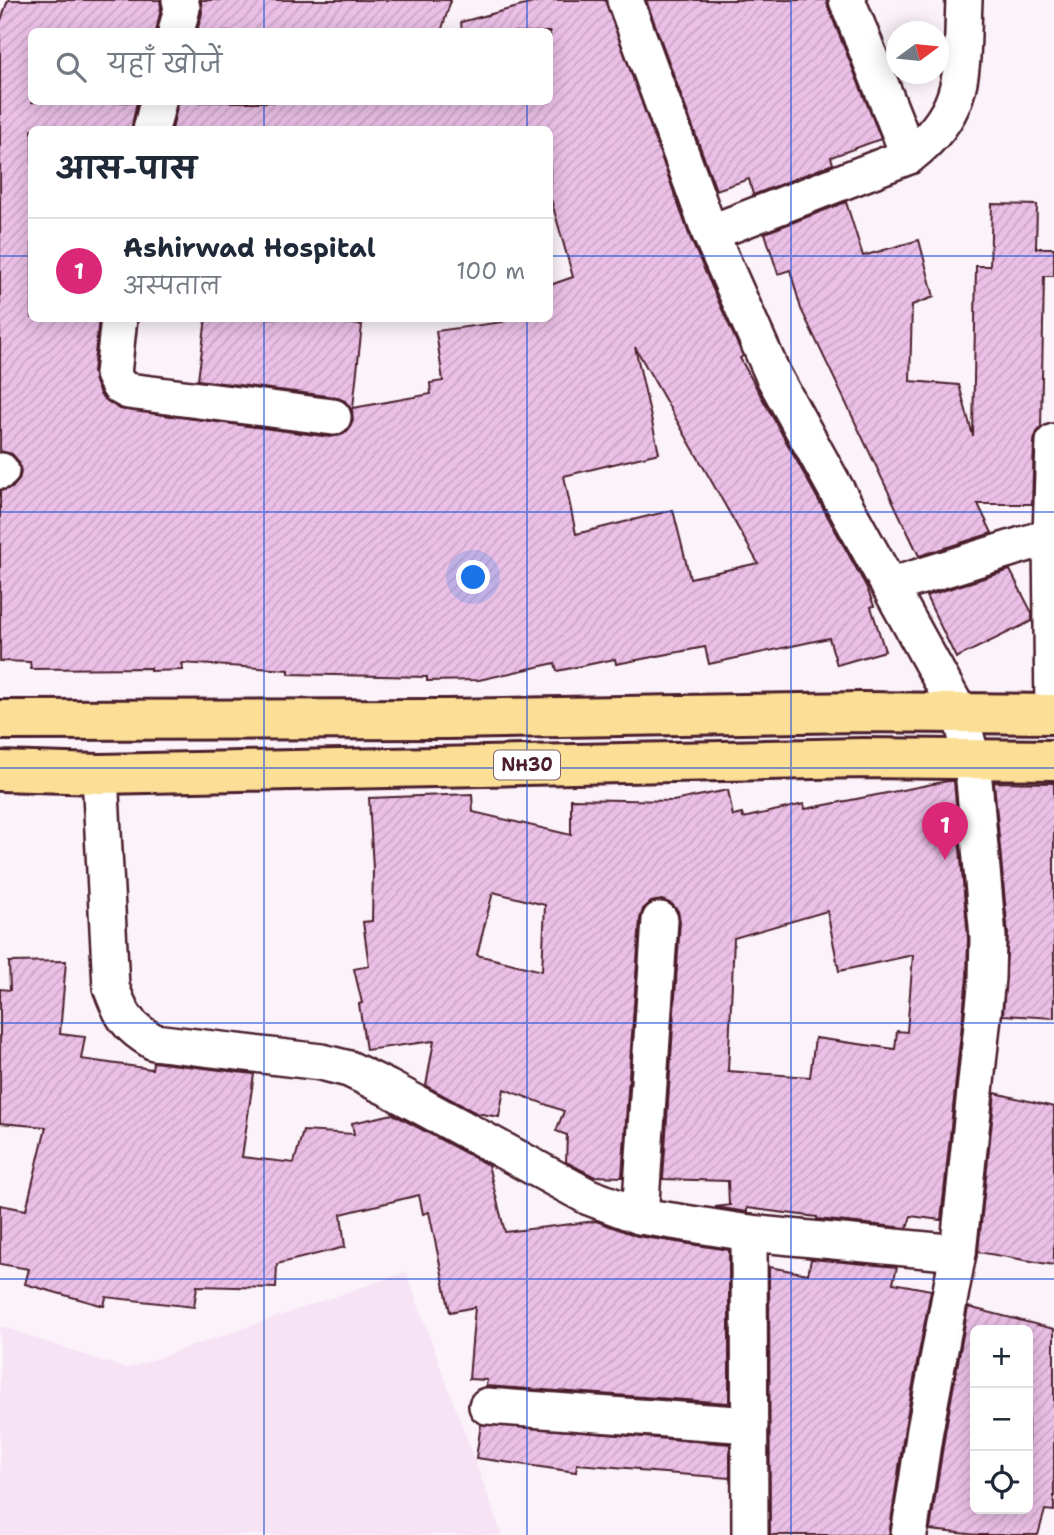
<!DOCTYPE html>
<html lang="hi">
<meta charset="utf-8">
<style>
body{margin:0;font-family:"Shantell Sans","Playpen Sans Deva",sans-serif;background:#f2f2f3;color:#1f2937}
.controls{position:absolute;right:21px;bottom:21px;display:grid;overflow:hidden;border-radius:10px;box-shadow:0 4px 18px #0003}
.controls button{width:63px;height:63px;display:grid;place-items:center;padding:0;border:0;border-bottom:2px solid #e0e1e3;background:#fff;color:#1f2937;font:35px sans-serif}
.compass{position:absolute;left:886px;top:21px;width:63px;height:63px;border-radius:50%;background:#fff;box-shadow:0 4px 18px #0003;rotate:75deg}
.you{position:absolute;left:474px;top:578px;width:24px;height:24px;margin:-18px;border:5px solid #fff;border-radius:50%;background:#1a73e8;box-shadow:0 0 0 10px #1a73e833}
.badge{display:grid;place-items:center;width:46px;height:46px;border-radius:50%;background:#db2777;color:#fff;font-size:23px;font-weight:700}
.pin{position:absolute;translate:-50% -58px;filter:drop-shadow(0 2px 4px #0008)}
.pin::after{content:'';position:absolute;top:37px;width:24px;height:21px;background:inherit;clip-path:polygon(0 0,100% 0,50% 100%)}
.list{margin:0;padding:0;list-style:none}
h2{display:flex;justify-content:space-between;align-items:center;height:91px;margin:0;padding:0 28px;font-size:30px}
h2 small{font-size:23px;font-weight:400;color:#747a83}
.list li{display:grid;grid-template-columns:46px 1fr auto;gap:21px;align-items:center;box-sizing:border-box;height:105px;padding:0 28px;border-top:2px solid #e0e1e3}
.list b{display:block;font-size:26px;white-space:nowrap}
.list p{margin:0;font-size:23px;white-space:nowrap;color:#747a83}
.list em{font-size:23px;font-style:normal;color:#747a83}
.icon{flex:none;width:38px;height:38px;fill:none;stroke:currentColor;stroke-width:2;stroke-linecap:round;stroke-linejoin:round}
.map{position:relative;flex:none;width:1054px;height:1535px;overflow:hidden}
.search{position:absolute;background:#fff;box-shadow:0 4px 18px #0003;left:28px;top:28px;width:525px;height:77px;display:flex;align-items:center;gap:18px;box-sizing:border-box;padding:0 24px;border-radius:10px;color:#747a83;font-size:26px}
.panel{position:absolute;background:#fff;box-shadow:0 4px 18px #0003;left:28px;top:126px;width:525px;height:196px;border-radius:10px}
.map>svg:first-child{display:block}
</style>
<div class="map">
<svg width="1054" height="1535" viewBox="0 0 1054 1535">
<defs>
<pattern id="building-hatch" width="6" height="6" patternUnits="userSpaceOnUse" patternTransform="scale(1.75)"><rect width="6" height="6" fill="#ebc0e7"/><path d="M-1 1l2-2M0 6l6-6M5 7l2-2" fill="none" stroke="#cba5c6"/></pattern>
</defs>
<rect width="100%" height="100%" fill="#fbf2fa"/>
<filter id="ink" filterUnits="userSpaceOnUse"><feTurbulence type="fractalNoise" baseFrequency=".0143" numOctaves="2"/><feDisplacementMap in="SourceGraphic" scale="14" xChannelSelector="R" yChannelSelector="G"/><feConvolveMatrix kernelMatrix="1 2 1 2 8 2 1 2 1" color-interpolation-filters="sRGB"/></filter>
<g filter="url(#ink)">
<polygon fill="#f6e3f4" points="406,1272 502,1535 0,1535 0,1326 126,1369"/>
<g fill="url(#building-hatch)" stroke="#4a1f2b" stroke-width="2" fill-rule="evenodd">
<path d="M8 0H160L161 8 156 32H32V102H137L131 130H32V318H99L93 372 95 382 101 396 119 409 330 437 341 435 349 430 353 420 352 410 345 401 336 397 198 380 206 318H302L362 325 353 408 431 394 430 383 443 381 436 331 503 322 502 318H550V285L573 277 550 196V130H172L178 102H550V32H462L461 22 544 0H605L691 240 743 356 740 358 866 586 874 606 871 607 885 651 837 665 829 638 709 664 705 647 616 664 615 659 557 671 555 663 479 680 427 681V677L289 674V670L182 663 183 670 150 671V668L31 669 30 662 0 661V491L12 488 19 480 21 472 19 462 12 454 0 451V23ZM635 347 758 563 690 578 673 510 576 534 564 476 659 453Z"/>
<polygon points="201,0 451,0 441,32 197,32 202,13"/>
<polygon points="646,0 827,0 828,7 881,139 831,157 833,164 753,195 749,179 716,190"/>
<polygon points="846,202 863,256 919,240 934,297 912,305 910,381 959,385 973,436 976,266 990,266 992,204 1037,205 1036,248 1054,248 1054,276 1044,276 1041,428 1037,432 1034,441 1032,504 978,504 992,533 919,556 801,309 790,270 778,274 765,233"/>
<polygon points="1010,570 1032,613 1032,621 956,658 926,596"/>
<path d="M948 781H954L968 938 967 977 941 1220 911 1216 907 1228 817 1219V1217L747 1208V1212L715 1207 731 1205H729L728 1181 663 1179 680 921 678 911 672 904 662 900 651 902 643 909 640 919 622 1177 593 1176 566 1162 567 1135 556 1131 564 1111 504 1089 499 1117 476 1113 426 1086 434 1041 366 1050 359 1004 362 1003 354 969 369 966 363 922 372 921 373 869 369 798 472 794 473 812 571 835V799L673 801 728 790 733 816 742 814 743 818 804 804 805 809ZM493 892 545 905 542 971 477 955ZM827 911 839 971 913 955 907 1032 897 1031 895 1049 815 1038 810 1077 728 1071 734 938Z"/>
<polygon points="994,782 1054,783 1054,1018 1003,1015 1008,935"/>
<polygon points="66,961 60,1034 85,1037 81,1059 152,1069 153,1062 254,1074 242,1157 294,1163 303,1131 354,1134 352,1123 393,1114 488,1165 505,1232 596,1221 637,1236 729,1250 729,1403 486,1386 487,1380 469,1379 475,1307 450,1312 429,1212 423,1214 419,1195 341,1214 345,1247 277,1264 276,1288 197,1286 194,1307 106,1297 104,1306 25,1284 29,1269 0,1264 0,1205 26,1210 46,1127 0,1123 0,989 10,990 9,962"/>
<polygon points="995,1093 1054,1107 1054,1265 978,1252"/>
<polygon points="811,1259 897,1267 893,1283 931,1290 905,1427 889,1535 770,1535 769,1267 808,1274"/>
<path d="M968 1307 1054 1329V1511L1045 1510 1038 1535H978L930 1530 945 1433ZM975 1330H1028V1509H975Z"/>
<polygon points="481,1424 730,1444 730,1478 639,1471 639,1469 577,1464 576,1472 476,1458"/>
</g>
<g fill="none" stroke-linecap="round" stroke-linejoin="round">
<g stroke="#4a1f2b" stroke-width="40">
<g id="minor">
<polyline points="625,0 710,233 774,377 960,714 972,758 988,937 987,978 958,1253 925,1430 909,1535"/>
<polyline points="847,0 909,156"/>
<polyline points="176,32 182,8 180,0"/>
<polyline points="151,130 158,102"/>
<path d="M710 233 909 156C969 110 961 69 964 0"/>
<polyline points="119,318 113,374 119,386 128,391 333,417"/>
<polyline points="0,471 1,471"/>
<polyline points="890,586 1051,536"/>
<polyline points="1053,714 1051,536 1054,442"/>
<path d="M100 774 111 987C122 1017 127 1026 154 1042L321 1062 349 1069 388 1088 589 1197 640 1216 749 1233 958 1253"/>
<polyline points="640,1216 660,920"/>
<polyline points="749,1233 750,1535"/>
<polyline points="487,1406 750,1425"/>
</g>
</g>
<g stroke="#4a1f2b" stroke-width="44">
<g id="trunk">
<polyline points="0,720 446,719 861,712 1054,714"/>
<polyline points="0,771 100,774 863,758 1054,760"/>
</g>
</g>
<use href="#minor" stroke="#fff" stroke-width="35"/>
<use href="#trunk" stroke="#fbdf96" stroke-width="38"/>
</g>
</g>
<path fill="none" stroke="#1d4ed8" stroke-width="2" stroke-opacity="0.55" d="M264 0V32M527 0V32M791 0V1535M264 102V130M527 102V130M0 256H32M550 256H1054M264 318V1535M527 318V1535M0 512H1054M0 768H1054M0 1023H1054M0 1279H1054"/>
<g text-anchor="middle" stroke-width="7" stroke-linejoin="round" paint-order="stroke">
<rect fill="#fff" stroke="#80626b" stroke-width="2" x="494" y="750.5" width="66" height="29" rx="5"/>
<g font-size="18" font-weight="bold" fill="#4a1f2b">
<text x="527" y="771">NH30</text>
</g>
</g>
</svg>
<div class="controls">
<button>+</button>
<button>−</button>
<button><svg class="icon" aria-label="locate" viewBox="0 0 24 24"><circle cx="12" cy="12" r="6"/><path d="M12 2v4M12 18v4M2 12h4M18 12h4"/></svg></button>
</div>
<svg class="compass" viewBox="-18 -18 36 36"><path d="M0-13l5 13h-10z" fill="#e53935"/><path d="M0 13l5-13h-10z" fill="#747a83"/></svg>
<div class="you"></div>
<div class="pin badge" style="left:945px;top:860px">1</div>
<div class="search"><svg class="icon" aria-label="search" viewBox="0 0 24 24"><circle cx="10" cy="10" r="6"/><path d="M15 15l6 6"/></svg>यहाँ खोजें</div>
<section class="panel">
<h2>आस-पास<small></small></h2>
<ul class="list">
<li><span class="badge">1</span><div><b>Ashirwad Hospital</b><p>अस्पताल</p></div><em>100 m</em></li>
</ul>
</section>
</div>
